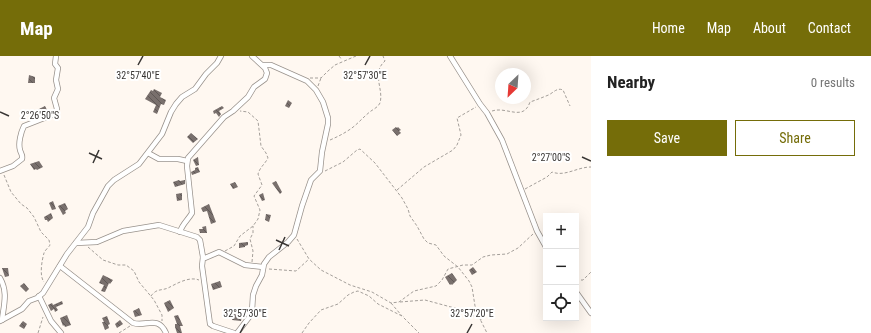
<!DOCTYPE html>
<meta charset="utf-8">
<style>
body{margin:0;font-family:"Roboto Condensed",sans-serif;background:#f6f6f6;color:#222}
.controls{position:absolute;right:12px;bottom:12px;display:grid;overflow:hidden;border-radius:0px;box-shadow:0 4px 16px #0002}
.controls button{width:36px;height:36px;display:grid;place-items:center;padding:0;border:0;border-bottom:1px solid #e0e0e0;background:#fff;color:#222;font:20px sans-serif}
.compass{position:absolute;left:495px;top:12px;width:36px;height:36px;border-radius:50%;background:#fff;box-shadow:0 4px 16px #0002;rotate:205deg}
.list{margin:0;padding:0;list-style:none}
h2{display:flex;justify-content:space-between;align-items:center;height:52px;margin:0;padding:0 16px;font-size:17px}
h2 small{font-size:13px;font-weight:400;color:#767676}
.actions{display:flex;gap:8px;padding:12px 16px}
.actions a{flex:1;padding:9px 0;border:1px solid #756d09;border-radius:0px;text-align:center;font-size:14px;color:#756d09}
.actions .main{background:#756d09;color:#fff}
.icon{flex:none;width:22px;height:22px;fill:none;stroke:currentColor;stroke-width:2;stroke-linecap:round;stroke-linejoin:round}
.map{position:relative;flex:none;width:591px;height:277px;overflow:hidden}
header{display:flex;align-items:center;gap:24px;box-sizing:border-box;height:56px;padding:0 20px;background:#756d09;color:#fff}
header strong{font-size:19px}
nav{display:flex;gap:22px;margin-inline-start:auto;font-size:14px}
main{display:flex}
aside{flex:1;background:#fff}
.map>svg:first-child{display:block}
</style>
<header>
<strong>Map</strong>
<nav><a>Home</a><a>Map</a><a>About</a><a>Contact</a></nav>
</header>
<main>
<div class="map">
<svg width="591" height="277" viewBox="0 0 591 277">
<defs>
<pattern id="building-back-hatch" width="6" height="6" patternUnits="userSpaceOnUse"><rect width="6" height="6" fill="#79706d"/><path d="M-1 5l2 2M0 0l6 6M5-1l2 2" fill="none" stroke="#5f5856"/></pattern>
</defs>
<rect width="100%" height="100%" fill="#fff8f1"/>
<g fill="url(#building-back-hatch)">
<polygon points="29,19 35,21 35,27 28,27"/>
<polygon points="154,33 162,37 160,41 166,44 164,49 161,48 157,58 153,56 156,49 145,43 151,34 153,35"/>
<polygon points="288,44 292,47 289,52 285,50"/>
<polygon points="45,50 48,56 42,59 41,58 39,59 37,54"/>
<polygon points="222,50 224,52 219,55 221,58 219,61 216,57 214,58 213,55"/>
<polygon points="396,71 397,72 398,71 401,74 399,75 401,77 397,80 392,74"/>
<polygon points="191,77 198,83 193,87 187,81"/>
<polygon points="198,101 199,109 196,110 193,104"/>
<polygon points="39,105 43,111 37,114 36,113 34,114 30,108"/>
<polygon points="198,111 200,116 192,119 191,116 195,114 195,112"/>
<polygon points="179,124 180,125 185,124 185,128 175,131 173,126"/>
<polygon points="276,125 282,136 280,138 272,127"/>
<polygon points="235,126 238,131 233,133 230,128"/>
<polygon points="182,137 182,144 177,145 176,138"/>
<polygon points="263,137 265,144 262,145 259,139"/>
<polygon points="53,145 56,153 52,154 49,147"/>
<polygon points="65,147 68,153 65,155 66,157 63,159 58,150"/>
<polygon points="209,148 216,166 211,168 207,155 203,156 201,152"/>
<polygon points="51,157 53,162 48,166 47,164 45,164 44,161"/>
<polygon points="266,158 271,159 269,166 265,164"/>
<polygon points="206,170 207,177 200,177 199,173 203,173 202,171"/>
<polygon points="248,186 248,189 245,190 245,191 239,192 239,187"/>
<polygon points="473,211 477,216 472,219 469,214"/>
<polygon points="2,212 8,212 9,220 5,221"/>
<polygon points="452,217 457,224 452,229 451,228 450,229 445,221"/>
<polygon points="103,219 113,224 110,228 109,227 105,236 101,235 104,229 99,227"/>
<polygon points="220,225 222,231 213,234 211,228"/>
<polygon points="24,227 29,233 26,236 20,230"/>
<polygon points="170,244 174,252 168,256 164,247"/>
<polygon points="62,245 63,248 56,251 58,254 55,256 54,253 51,255 48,249 52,247 53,249"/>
<polygon points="139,252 142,259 135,261 133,255"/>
<polygon points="233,258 242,259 241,265 232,264"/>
<polygon points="67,259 71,269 65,271 64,269 63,270 60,262"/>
<polygon points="178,259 183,270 180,270 182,277 177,277 175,271 175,268 177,268 174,260"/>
<polygon points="107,260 110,268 108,269 109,272 105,274 102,266 104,266 102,262"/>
<polygon points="120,264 123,268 117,272 115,268"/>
<polygon points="23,265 27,268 24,273 19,270"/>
</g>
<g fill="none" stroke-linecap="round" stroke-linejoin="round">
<g stroke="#99928c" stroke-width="6">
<g id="minor">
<polyline points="450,0 480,48 487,57 502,84 537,175 546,191"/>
<polyline points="148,97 159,103 178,103 187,105"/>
<path d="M0 115 13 110 22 103C23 99 21 98 20 94 18 87 21 76 24 70L52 59 56 55 57 53 54 42 58 33 56 24 58 12 55 8 56 0"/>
<path d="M180 176C182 168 188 164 192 157L187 110 188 102 224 61 233 55 248 41 254 31 265 23 267 17 265 12 252 0"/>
<polyline points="76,187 97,186 123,175 159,169 197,181 200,184 203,201 205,202 219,196 245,209 263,211"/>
<polyline points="203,201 202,210 210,268 213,270 234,277"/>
<path d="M60 210 133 267C146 271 158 259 166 277"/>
<path d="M0 222C8 236 4 248 2 264"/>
<polyline points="576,236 591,257"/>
<polyline points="39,240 51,265 61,277"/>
<polyline points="0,265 22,253 29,245 37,242 43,237 67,198 88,171 93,157 108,130 114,124 139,108 162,78 171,56 176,48 182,41 195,33 206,18 217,7 221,0"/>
<polyline points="237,277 250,260 252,255 253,239 256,230 262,219 264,208 269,201 288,186 294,179 302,150 311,124 320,115 322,96 328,68 328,62 323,46 316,34 307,25 271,9 263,9"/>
</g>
</g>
<g stroke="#a49f9a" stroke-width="1" stroke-dasharray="3 2" stroke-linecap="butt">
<polyline points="339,0 342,4"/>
<polyline points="310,22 321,22 328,15 335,9 356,0"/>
<polyline points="318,30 321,22"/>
<path d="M492 55C507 50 523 66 530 46 536 44 541 42 546 40 553 38 556 31 563 34L570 50"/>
<path d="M330 84C337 81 343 78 349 74 357 69 363 61 371 55 374 53 378 51 380 47 384 33 371 17 385 5L383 0"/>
<polyline points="325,115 343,106 357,94 360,93 375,107 402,142 408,153 410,160 417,170 424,183 428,187 436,189 444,200 458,211 469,225 472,231 475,250 481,264"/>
<path d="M4 119 11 136 21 148 27 152 34 161 41 176 49 184 50 189C49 191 45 194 44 197 42 204 39 220 44 226"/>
<path d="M525 133 547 121 552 116C565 121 577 111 591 111"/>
<polyline points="397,134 424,111 453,94 457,89 461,79 457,62 476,51"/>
<polyline points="297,183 309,203 321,214 350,229 372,236 391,247 399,246 414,235 436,230 442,224 448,213 463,209 472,209 483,201 491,199 507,198 518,192 533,178"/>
<polyline points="88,191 103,204 118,209 126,209 134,215 139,226 154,244 162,259 162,265"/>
<path d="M225 195 234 190 240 180 253 170 258 163 260 154 254 140 262 129 258 118C260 111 265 108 268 102L266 97 261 90 258 65 248 56 240 55"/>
<polyline points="252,206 253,195 250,183 253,177 253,170"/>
<polyline points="269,213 296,215 309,203"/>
<polyline points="576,224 583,224 591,216"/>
<path d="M151 240C157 232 161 235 168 232 176 228 189 220 199 224"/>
<polyline points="400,246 425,244 462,254 480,263 487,277"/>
<polyline points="391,247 402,260"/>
<polyline points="404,262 419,277"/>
<polyline points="38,277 43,261"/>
<polyline points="119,277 130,270"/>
<polyline points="302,277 309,267 321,254 338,248 348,239 354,236 358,235 369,240 378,248 404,261"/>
</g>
<use href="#minor" stroke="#fff" stroke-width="4.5"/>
</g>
<path fill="none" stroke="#393634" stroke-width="1.5" d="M138 9 143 0M365 9 370 0M0 56 9 60M89 97 102 103M582 101 591 105M93 107 99 94M276 184 289 190M279 194 285 181M240 277 245 268M467 277 472 268"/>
<g font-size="10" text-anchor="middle" fill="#393634" stroke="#fff" stroke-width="4" stroke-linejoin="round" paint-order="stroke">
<text x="138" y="23">32°57'40"E</text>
<text x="365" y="23">32°57'30"E</text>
<text x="40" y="63">2°26'50"S</text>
<text x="551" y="105">2°27'00"S</text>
<text x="245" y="261">32°57'30"E</text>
<text x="472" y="261">32°57'20"E</text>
</g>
</svg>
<div class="controls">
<button>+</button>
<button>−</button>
<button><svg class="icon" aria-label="locate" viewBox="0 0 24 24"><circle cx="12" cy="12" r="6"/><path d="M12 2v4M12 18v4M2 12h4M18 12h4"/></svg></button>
</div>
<svg class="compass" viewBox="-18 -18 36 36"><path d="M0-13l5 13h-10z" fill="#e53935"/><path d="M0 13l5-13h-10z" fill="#767676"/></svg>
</div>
<aside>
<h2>Nearby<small>0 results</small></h2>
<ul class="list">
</ul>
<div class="actions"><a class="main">Save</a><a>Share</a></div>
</aside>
</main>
